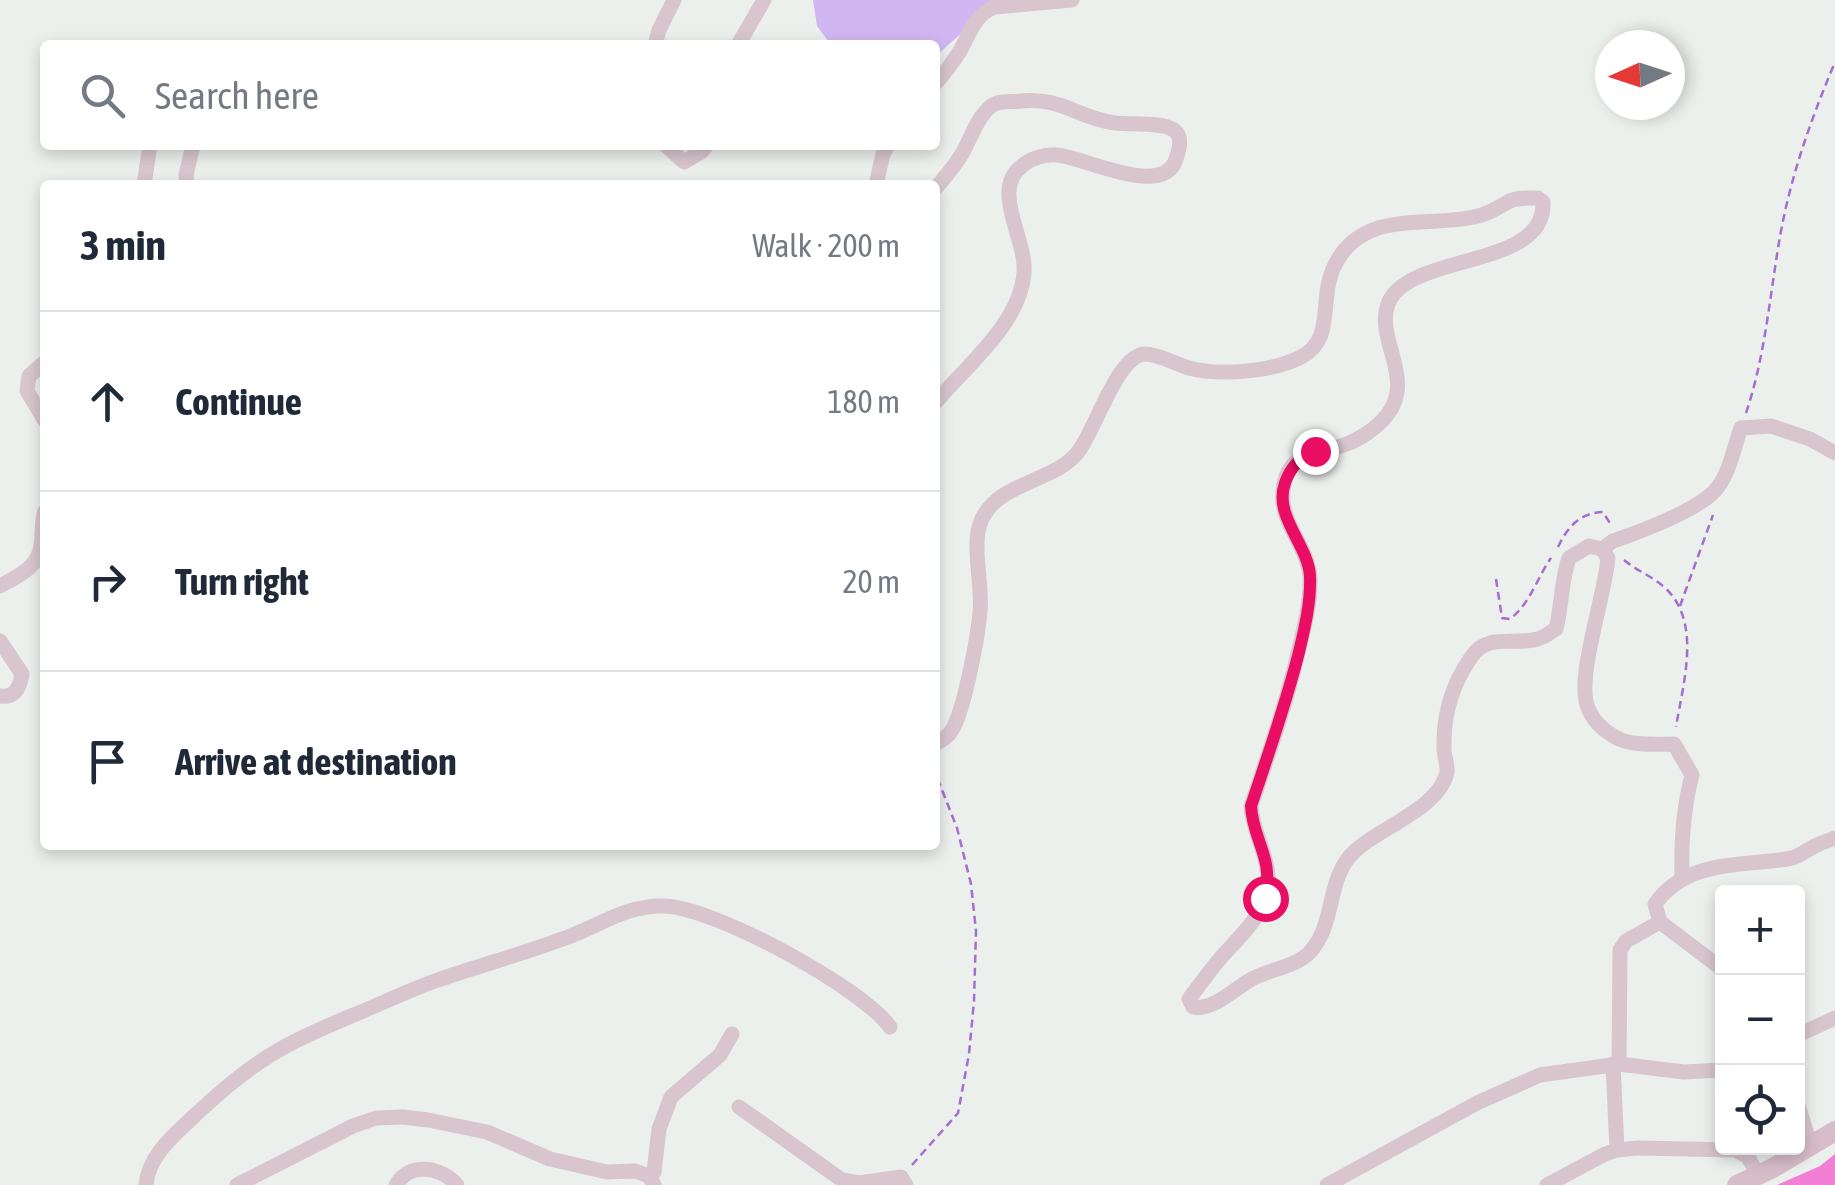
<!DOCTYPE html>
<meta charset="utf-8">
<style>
body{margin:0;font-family:"Asap Condensed",sans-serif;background:#f6f6f7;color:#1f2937}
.controls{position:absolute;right:30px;bottom:30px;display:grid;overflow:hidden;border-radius:10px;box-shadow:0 5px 15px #0003}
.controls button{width:90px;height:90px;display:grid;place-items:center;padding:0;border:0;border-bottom:2px solid #e0e1e3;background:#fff;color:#1f2937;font:50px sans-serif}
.compass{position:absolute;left:1595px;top:30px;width:90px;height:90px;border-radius:50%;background:#fff;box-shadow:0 5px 15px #0003;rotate:267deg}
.stop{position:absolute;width:30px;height:30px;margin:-22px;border:8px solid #e90d63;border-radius:50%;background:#fff}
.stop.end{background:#e90d63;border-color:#fff;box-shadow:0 2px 10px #0008}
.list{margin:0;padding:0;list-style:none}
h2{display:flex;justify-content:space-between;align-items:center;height:130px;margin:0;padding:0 40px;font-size:42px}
h2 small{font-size:32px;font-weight:400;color:#747a83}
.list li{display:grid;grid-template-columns:65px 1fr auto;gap:30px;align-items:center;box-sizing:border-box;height:180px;padding:0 40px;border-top:2px solid #e0e1e3}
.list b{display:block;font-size:38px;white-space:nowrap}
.list em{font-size:32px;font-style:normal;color:#747a83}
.icon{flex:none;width:55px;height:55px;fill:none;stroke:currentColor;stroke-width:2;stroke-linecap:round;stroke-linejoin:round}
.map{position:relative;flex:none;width:1835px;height:1185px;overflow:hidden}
.search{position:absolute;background:#fff;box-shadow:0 5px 15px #0003;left:40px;top:40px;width:900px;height:110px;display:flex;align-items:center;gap:25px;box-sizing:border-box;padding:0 35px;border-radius:10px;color:#747a83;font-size:38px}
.panel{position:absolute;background:#fff;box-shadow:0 5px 15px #0003;left:40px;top:180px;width:900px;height:670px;border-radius:10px}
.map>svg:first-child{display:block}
</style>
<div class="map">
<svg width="1835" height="1185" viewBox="0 0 1835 1185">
<rect width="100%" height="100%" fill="#ecf0ec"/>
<polygon fill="#d0b7f1" points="813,0 998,0 935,57 935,45 831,45 817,26"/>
<polygon fill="#f180d5" points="1835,1154 1835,1185 1777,1185 1820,1166"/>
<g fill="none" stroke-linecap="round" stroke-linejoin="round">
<g stroke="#a46dd1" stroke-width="2.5" stroke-dasharray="8 5" stroke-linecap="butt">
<path d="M1746 413C1766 354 1770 291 1781 231 1792 172 1812 117 1835 62"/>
<path d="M1558 547C1568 526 1580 513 1603 512L1611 525"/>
<path d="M1624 560C1636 570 1651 576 1663 586 1703 620 1683 683 1676 727"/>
<path d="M1496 579 1502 618 1510 619C1530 604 1537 578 1551 558"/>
<polyline points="1680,606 1713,515"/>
<polyline points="912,1165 958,1113 969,1054 974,1001 976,931 971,884 957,828 935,772"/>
</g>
<g stroke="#d8c5ce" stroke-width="15">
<polyline points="655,45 659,30 674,0"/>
<polyline points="738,45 764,0"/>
<path d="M935 84C944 74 953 62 960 51 970 33 974 16 994 7L1072 0"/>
<polyline points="665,145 684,162 701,152 707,145"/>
<polyline points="144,185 150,145"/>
<polyline points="187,185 186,175 193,145"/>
<polyline points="876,185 883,154 888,145"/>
<path d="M935 189C945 177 955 166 963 152 971 138 980 109 997 103 1004 101 1013 102 1020 101 1063 97 1077 118 1115 123 1130 125 1164 121 1175 131 1183 138 1179 150 1176 159 1164 199 1084 157 1057 155 1045 154 1031 158 1022 166 990 190 1027 239 1024 273 1020 324 966 366 935 403"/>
<polyline points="45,362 29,376 27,391 45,421"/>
<path d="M1602 549 1608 558C1605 595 1577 675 1587 705 1592 721 1605 732 1619 739 1635 746 1656 744 1674 744L1692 775C1683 809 1681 842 1682 878"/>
<path d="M0 586C18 576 39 567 41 545 43 533 41 522 45 511"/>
<path d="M0 641 22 674C20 687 15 698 0 696"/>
<path d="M935 744C942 740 948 737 952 730 964 711 978 636 980 612 983 585 971 545 981 521 998 481 1054 483 1078 452 1095 431 1117 355 1145 354 1159 354 1175 364 1189 368 1220 376 1272 372 1301 357 1335 340 1319 300 1333 269 1359 209 1422 228 1474 217 1487 215 1497 208 1508 202 1517 197 1528 198 1538 198L1543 202C1547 270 1407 252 1388 304 1375 339 1416 379 1387 415 1377 428 1359 440 1344 445 1315 454 1286 453 1283 491 1279 522 1308 546 1310 577 1311 603 1304 628 1298 653 1286 705 1268 755 1251 806 1252 830 1266 850 1268 875 1271 912 1239 936 1218 961 1208 973 1199 986 1189 999L1193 1007C1211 1011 1232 991 1247 982 1265 969 1293 969 1309 953 1337 924 1325 878 1355 851 1379 828 1440 808 1447 772 1448 766 1444 756 1444 749 1443 716 1452 684 1472 656 1489 631 1519 648 1543 637 1548 635 1551 631 1556 629 1562 605 1561 581 1569 558L1589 546 1602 549 1613 541C1639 532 1702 509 1718 487 1730 471 1734 447 1741 428L1771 426 1810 439 1835 453"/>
<path d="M1722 969 1660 922 1655 904C1688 858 1743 867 1792 858 1800 856 1805 851 1813 847 1820 843 1828 841 1835 838"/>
<polyline points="1798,1035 1835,1018"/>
<polyline points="1613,1064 1617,1150"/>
<polyline points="1619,1064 1620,950 1626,941 1660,922"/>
<polyline points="1798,1105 1811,1147"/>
<polyline points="739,1107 842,1180 859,1183 901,1177 906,1185"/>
<polyline points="649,1176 654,1172 659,1129 671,1097 720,1055 732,1034"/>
<path d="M146 1185C148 1157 172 1137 192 1118 216 1096 241 1073 269 1056 294 1040 323 1028 351 1016 379 1005 407 991 435 981 478 966 523 954 565 938 602 925 625 905 665 906 715 908 861 987 890 1027"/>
<polyline points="237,1185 353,1126 376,1118 403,1117 428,1120 487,1132 550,1159 607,1172 635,1171 649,1176 654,1185"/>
<path d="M396 1185C410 1161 441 1167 457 1185"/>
<polyline points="1327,1185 1477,1103 1540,1075 1619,1064 1684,1072 1722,1070"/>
<polyline points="1547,1185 1605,1154 1617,1150 1638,1148 1735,1150 1748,1157 1758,1175"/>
</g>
<polyline stroke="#d7bdc9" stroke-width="20" points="1737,1185 1773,1168 1835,1131"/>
</g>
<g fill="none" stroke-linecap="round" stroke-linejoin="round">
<path stroke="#e90d63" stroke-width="12" d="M1265 898C1274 856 1253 842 1251 806 1268 755 1286 704 1299 652 1305 627 1311 602 1310 576 1308 544 1273 516 1285 483 1291 466 1299 459 1315 451"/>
</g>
</svg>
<div class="controls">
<button>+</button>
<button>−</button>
<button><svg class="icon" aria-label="locate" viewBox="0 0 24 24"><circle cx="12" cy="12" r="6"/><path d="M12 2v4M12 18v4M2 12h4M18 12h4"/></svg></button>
</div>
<svg class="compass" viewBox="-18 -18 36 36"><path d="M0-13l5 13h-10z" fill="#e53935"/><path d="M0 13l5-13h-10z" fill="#747a83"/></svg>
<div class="stop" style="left:1265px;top:898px"></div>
<div class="stop end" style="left:1315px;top:451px"></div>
<div class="search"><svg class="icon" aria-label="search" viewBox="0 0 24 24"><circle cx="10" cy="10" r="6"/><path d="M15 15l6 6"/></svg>Search here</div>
<section class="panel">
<h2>3 min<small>Walk · 200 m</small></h2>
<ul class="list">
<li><svg class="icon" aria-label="ahead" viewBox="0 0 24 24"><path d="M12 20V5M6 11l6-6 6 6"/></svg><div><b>Continue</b></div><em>180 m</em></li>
<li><svg class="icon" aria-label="right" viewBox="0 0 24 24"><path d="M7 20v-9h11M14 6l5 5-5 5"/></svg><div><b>Turn right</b></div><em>20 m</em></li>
<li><svg class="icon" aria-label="arrive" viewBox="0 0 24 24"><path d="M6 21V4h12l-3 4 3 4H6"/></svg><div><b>Arrive at destination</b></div></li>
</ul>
</section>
</div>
